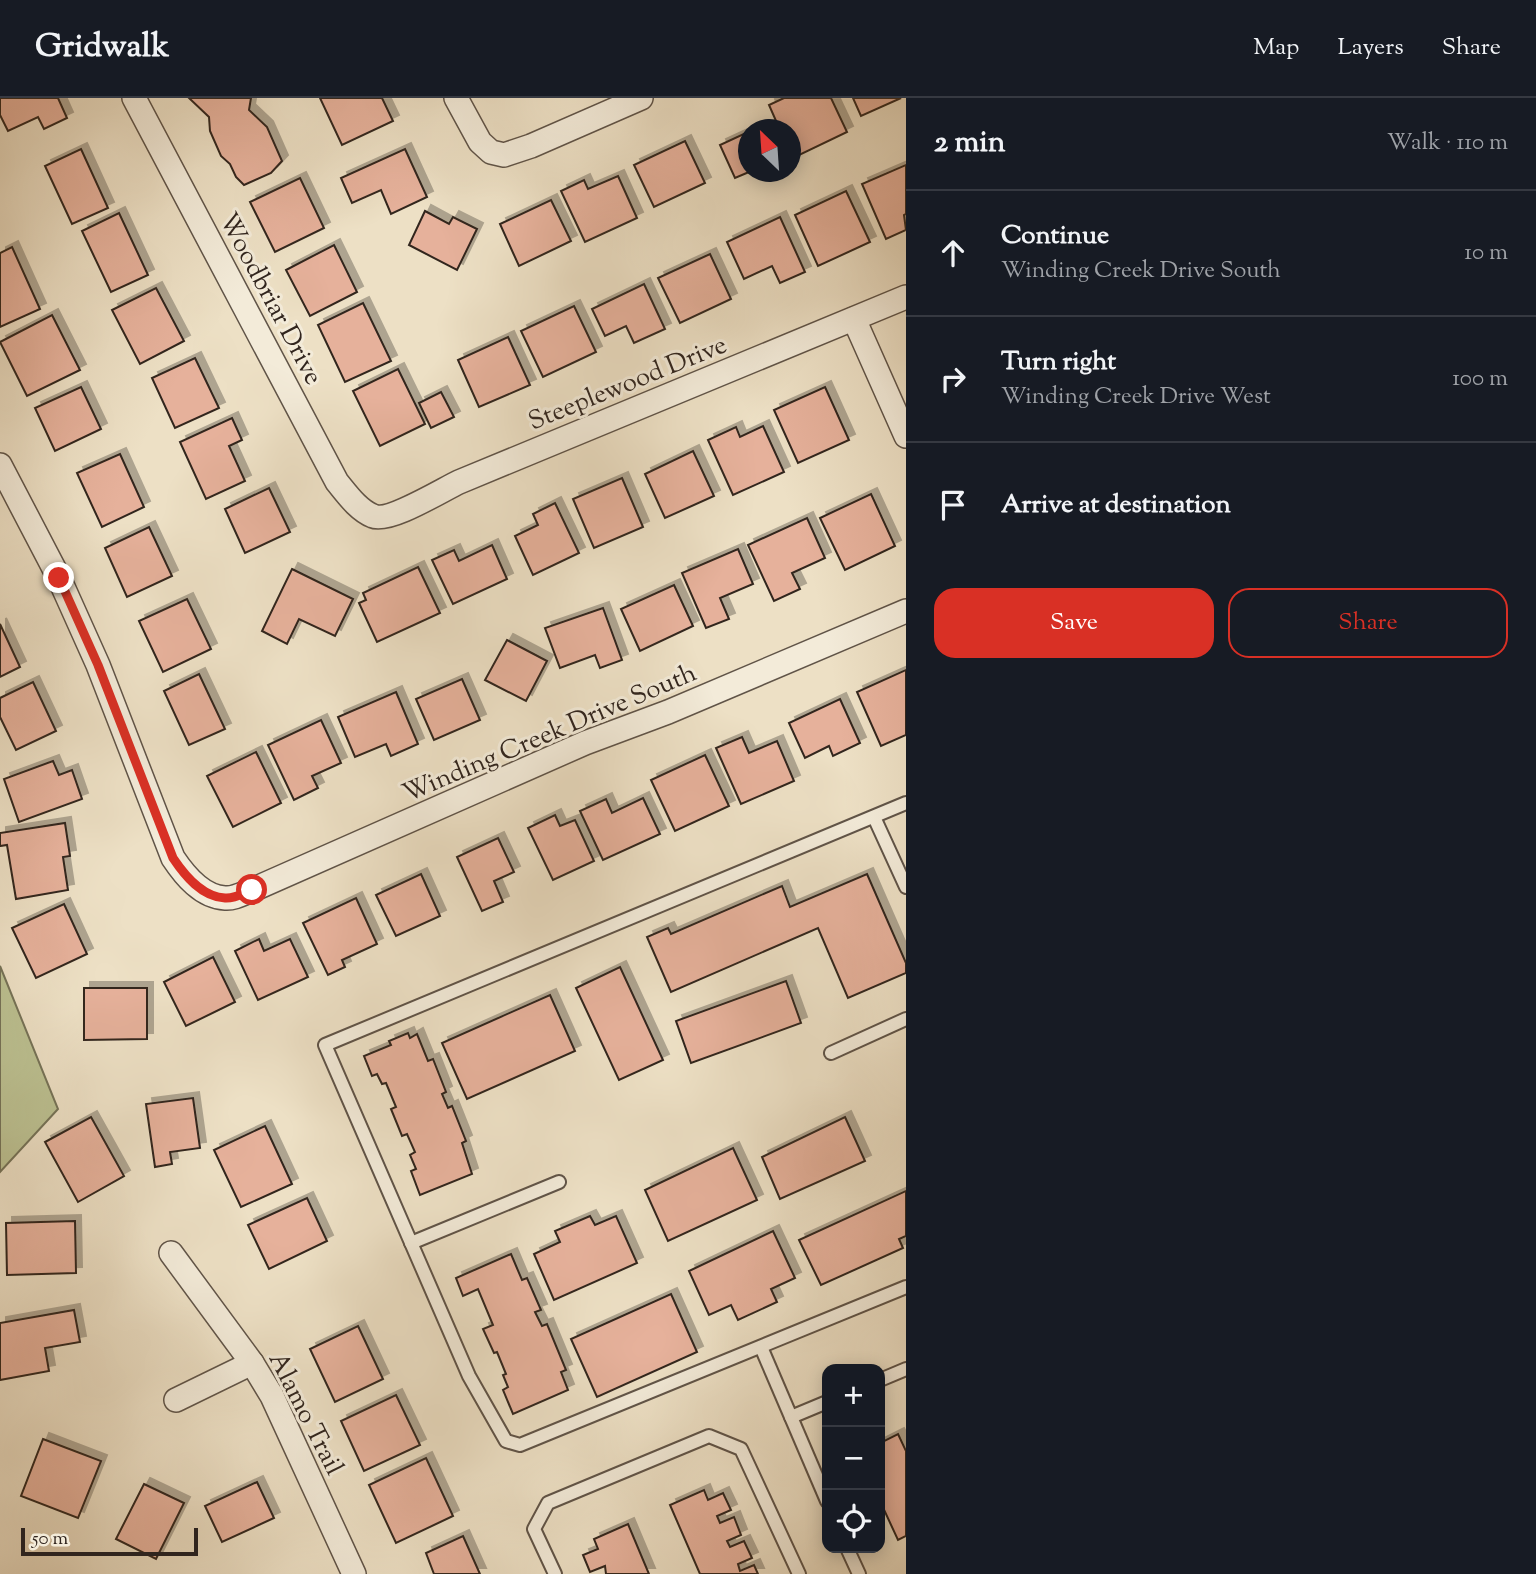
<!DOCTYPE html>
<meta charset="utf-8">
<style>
body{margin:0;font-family:"Sorts Mill Goudy",serif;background:#20242c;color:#f1f3f6}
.controls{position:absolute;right:21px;bottom:21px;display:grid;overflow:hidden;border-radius:14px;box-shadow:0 4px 18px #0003}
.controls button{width:63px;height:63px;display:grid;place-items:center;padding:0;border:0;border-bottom:2px solid #363941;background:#171b24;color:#f1f3f6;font:35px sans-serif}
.compass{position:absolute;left:738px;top:21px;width:63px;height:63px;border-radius:50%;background:#171b24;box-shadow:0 4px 18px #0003;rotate:335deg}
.scale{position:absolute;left:21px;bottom:18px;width:177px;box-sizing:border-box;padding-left:7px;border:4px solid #31251e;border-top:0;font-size:19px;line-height:24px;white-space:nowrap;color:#31251e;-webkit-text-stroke:5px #f3ebd9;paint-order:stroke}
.stop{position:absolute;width:21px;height:21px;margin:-16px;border:5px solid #d93025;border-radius:50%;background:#fff}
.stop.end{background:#d93025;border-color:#fff;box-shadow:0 2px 7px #0008}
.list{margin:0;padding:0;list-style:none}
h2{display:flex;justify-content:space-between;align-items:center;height:91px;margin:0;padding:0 28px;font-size:30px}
h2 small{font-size:23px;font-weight:400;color:#9ea1a6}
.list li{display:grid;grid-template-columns:46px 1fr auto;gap:21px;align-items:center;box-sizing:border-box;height:126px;padding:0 28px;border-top:2px solid #363941}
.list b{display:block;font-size:26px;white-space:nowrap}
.list p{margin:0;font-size:23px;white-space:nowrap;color:#9ea1a6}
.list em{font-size:23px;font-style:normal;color:#9ea1a6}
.actions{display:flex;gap:14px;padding:21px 28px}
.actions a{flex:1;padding:16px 0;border:2px solid #d93025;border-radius:21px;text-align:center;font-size:24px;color:#d93025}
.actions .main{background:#d93025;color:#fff}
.icon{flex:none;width:38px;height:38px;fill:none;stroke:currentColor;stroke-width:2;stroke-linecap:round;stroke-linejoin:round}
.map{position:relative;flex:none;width:906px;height:1476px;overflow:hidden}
header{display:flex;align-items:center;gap:42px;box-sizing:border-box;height:98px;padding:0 35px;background:#171b24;border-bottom:2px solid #363941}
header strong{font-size:33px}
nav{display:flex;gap:38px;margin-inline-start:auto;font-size:24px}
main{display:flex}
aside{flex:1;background:#171b24}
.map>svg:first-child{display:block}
</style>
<header>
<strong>Gridwalk</strong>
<nav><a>Map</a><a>Layers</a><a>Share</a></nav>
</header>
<main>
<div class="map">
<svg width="906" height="1476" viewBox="0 0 906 1476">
<defs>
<filter id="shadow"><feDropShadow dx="6" dy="-6" stdDeviation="0" flood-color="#0004"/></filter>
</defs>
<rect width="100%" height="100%" fill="#ede0c5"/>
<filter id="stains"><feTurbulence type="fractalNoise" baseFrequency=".00286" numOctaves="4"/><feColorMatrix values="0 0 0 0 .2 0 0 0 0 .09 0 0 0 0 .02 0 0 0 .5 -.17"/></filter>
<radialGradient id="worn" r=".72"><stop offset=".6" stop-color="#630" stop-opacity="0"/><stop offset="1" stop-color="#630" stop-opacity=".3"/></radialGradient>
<polygon fill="#bcc192" stroke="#767358" stroke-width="2" points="0,868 58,1011 0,1074"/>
<g fill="#e6b19b" stroke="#31251e" stroke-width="2" filter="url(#shadow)">
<polygon points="0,0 58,0 67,20 44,31 38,19 8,33 0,17"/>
<polygon points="189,0 251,0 249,12 267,29 282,63 271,75 244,87 236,79 230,66 221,58 210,33 209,19"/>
<polygon points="320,0 382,0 393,23 342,47"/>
<polygon points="784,0 831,0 847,34 793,60 790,53 790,32 780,32 769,7"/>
<polygon points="853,0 901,0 861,18"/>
<polygon points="748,34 749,74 735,80 720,47"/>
<polygon points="685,43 705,85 654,109 634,67"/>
<polygon points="81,51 108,110 72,126 45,68"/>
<polygon points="405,51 427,99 391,116 381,92 352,105 341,80"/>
<polygon points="906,67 906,116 904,117 906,132 886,141 862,86"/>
<polygon points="618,78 637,120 585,144 561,93 584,82 588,91"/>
<polygon points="300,80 324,130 275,154 250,104"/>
<polygon points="846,93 870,144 818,168 795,117"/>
<polygon points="551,102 571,143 519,168 500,126"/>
<polygon points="425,113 449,126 453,119 477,131 457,172 409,147"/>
<polygon points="119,115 148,177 111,194 82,133"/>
<polygon points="780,119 805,174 780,185 772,168 744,181 727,144"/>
<polygon points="334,147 357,194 310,218 286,172"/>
<polygon points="12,149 40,211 0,229 0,155"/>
<polygon points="710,156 731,201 680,225 658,180"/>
<polygon points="644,186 665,231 634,245 626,228 605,238 592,211"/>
<polygon points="156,190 184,243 140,266 112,212"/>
<polygon points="363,205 391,263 345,284 318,227"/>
<polygon points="574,208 596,254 543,279 521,233"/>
<polygon points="52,217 80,272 27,298 0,244"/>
<polygon points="508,239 530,287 479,309 458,262"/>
<polygon points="195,260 219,310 175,330 152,280"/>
<polygon points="398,271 425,326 380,348 353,293"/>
<polygon points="81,289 101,331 55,353 35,310"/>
<polygon points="825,289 849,342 798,365 774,312"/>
<polygon points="441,294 454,319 431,330 419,305"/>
<polygon points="232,320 242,342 229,348 245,383 206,401 180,344"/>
<polygon points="763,328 784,374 733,397 708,342 736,329 740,339"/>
<polygon points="693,353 714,398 665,420 645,376"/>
<polygon points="120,356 144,409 102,429 77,375"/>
<polygon points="622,380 643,429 594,450 573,401"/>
<polygon points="269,390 290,434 245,455 225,411"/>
<polygon points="871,396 895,448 845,472 820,420"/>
<polygon points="555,405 579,455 533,477 515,438 538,427 533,416"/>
<polygon points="807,420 825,460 792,475 800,491 774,503 748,447"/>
<polygon points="149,429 172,478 127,499 105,450"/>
<polygon points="492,447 507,481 453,506 432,462 454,452 459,463"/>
<polygon points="738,451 753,486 720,500 729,521 706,530 682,475"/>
<polygon points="418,469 440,515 377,544 359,505 366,502 363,495"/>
<polygon points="292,471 353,501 335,538 299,521 287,546 262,533"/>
<polygon points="674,487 693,528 640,553 621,511"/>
<polygon points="187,501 211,551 163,574 139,523"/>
<polygon points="603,510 622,562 600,570 595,557 560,570 545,530"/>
<polygon points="0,526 20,569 0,579"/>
<polygon points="507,542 547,563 526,603 485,582"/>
<polygon points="906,572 906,637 881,648 857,594"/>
<polygon points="199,576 225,631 189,647 164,593"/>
<polygon points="462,581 480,622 434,642 416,601"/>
<polygon points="33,584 56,633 16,652 0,619 0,600"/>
<polygon points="396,594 418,646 391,658 386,646 355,659 338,619"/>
<polygon points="840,601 860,645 833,658 829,648 805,660 789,625"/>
<polygon points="321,622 341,665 312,678 318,690 294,702 268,647"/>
<polygon points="742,639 749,655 777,643 794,683 741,706 716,650"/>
<polygon points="256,654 281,705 233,729 207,678"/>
<polygon points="705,657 729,708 675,733 651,682"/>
<polygon points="53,663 59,677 72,672 82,701 19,724 4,681"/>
<polygon points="643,700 660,736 603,762 580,713 606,701 612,715"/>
<polygon points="555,717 560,728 575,722 594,763 553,782 528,730"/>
<polygon points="65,725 70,758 63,759 68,792 16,801 7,747 0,748 0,735"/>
<polygon points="498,740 514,774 494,783 503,804 482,813 457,759"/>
<polygon points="421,776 440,818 396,838 376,797"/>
<polygon points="867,776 906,865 906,875 848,900 818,830 671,894 647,839 668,830 671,836 782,788 790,809"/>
<polygon points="356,800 377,846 342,862 345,869 328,877 303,825"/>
<polygon points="64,806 87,856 36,880 12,830"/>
<polygon points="259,841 264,853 290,841 308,879 258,902 235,853"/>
<polygon points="213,859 235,904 186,928 164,884"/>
<polygon points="620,869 663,962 619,982 576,890"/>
<polygon points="786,883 801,925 691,965 676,923"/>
<polygon points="84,890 147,890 147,941 84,942"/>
<polygon points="550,897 575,953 467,1001 442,945"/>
<polygon points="408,935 410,940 417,936 428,963 433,961 446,994 442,996 448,1010 452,1008 466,1043 462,1045 472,1076 420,1097 411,1073 416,1071 410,1057 415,1054 407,1036 402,1038 391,1011 396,1009 386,985 382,986 377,976 372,978 364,958 391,947 389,943"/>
<polygon points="193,1000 200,1050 170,1054 172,1066 155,1069 146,1006"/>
<polygon points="91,1019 124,1078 78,1104 45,1044"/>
<polygon points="845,1019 865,1063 780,1101 762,1059"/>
<polygon points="265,1028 292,1086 241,1109 214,1052"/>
<polygon points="733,1050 757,1102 668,1143 645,1092"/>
<polygon points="906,1093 906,1138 899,1141 903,1150 821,1187 799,1142"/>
<polygon points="307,1100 327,1143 269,1171 248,1127"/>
<polygon points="590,1118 595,1127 616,1118 637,1165 554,1202 534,1156 560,1144 555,1133"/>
<polygon points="75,1123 76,1175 7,1177 6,1125"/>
<polygon points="773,1133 795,1180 771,1191 777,1204 738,1222 731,1207 709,1217 689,1173"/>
<polygon points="511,1156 522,1182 527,1180 541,1212 535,1214 542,1228 547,1226 566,1272 561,1274 568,1292 513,1316 503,1292 508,1289 503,1277 506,1276 497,1254 494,1255 483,1231 493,1227 478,1191 463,1198 456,1180"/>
<polygon points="671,1196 697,1254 597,1299 571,1241"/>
<polygon points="74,1212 80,1244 45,1250 49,1273 0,1282 0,1225"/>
<polygon points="358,1228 383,1281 335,1304 310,1251"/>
<polygon points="396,1297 420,1347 364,1373 341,1323"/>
<polygon points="898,1336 906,1353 906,1438 898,1442 880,1403 880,1345"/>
<polygon points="43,1341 101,1363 78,1420 21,1398"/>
<polygon points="426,1360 453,1418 396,1445 369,1387"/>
<polygon points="257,1384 274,1420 222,1444 205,1408"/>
<polygon points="144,1386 184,1405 156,1461 116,1441"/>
<polygon points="704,1392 708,1402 723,1395 731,1412 717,1418 720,1425 734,1419 741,1437 727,1443 730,1449 744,1443 752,1460 738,1466 740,1473 754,1467 758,1476 700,1476 670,1407"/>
<polygon points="628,1426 649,1476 606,1476 605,1468 590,1474 583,1457 598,1451 594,1441"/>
<polygon points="463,1438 480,1476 434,1476 426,1455"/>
</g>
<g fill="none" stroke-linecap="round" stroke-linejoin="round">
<g stroke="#605448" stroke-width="16">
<g id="service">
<polyline points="906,705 325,947 469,1278 506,1343 520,1347 906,1189"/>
<polyline points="874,719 906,789"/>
<polyline points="831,955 906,921"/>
<polyline points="411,1145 559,1084"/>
<polyline points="761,1249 827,1403"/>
<polyline points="880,1282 906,1271"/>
<polyline points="791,1319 827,1304"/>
<polyline points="847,1450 859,1476"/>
<polyline points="555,1476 534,1431 548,1405 709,1338 741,1351 799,1476"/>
</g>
</g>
<g stroke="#605448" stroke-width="26">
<g id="minor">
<path d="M134 0 337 384C347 396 358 412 373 418 389 425 442 392 459 384L906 199"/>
<polyline points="456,0 480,44 491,54 504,57 531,48 641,0"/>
<polyline points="854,221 906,338"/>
<path d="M0 367 59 480 98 567 173 760C185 778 202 799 225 800 234 801 244 795 252 792L585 645 668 614 906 513"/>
<polyline points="171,1155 252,1265 272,1298 354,1476"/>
<polyline points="176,1302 252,1265"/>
</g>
</g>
<use href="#service" stroke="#f3ebd9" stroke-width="12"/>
<use href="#minor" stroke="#f3ebd9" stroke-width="23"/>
</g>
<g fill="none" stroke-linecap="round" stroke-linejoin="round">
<path stroke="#d93025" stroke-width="9" d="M59 480 98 567 173 760C185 778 202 799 225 800 234 801 244 795 252 792"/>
</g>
<g text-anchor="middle" stroke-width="6" stroke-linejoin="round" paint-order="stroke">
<g font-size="26" fill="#31251e" stroke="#f3ebd9">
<text transform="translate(272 200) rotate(62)" y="9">Woodbriar Drive</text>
<text transform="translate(627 284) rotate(-22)" y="9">Steeplewood Drive</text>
<text transform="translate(549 634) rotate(-23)" y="9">Winding Creek Drive South</text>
<text transform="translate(307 1315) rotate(63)" y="9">Alamo Trail</text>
</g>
</g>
<rect width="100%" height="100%" filter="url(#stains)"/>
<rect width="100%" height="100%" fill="url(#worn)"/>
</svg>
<div class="controls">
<button>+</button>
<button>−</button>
<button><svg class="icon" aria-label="locate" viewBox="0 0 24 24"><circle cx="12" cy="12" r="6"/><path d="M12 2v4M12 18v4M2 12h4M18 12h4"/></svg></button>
</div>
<svg class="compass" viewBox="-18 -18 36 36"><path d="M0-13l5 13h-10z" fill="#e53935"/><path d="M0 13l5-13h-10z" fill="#9ea1a6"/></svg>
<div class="scale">50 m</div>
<div class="stop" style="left:252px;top:792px"></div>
<div class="stop end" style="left:59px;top:480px"></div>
</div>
<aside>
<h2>2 min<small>Walk · 110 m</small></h2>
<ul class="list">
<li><svg class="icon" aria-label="ahead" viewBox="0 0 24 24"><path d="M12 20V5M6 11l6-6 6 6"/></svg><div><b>Continue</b><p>Winding Creek Drive South</p></div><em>10 m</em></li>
<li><svg class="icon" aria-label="right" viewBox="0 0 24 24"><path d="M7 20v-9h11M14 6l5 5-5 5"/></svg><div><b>Turn right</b><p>Winding Creek Drive West</p></div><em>100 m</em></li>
<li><svg class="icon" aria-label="arrive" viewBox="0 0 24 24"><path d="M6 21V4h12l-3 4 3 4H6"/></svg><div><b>Arrive at destination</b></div></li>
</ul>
<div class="actions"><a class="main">Save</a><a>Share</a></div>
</aside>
</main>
